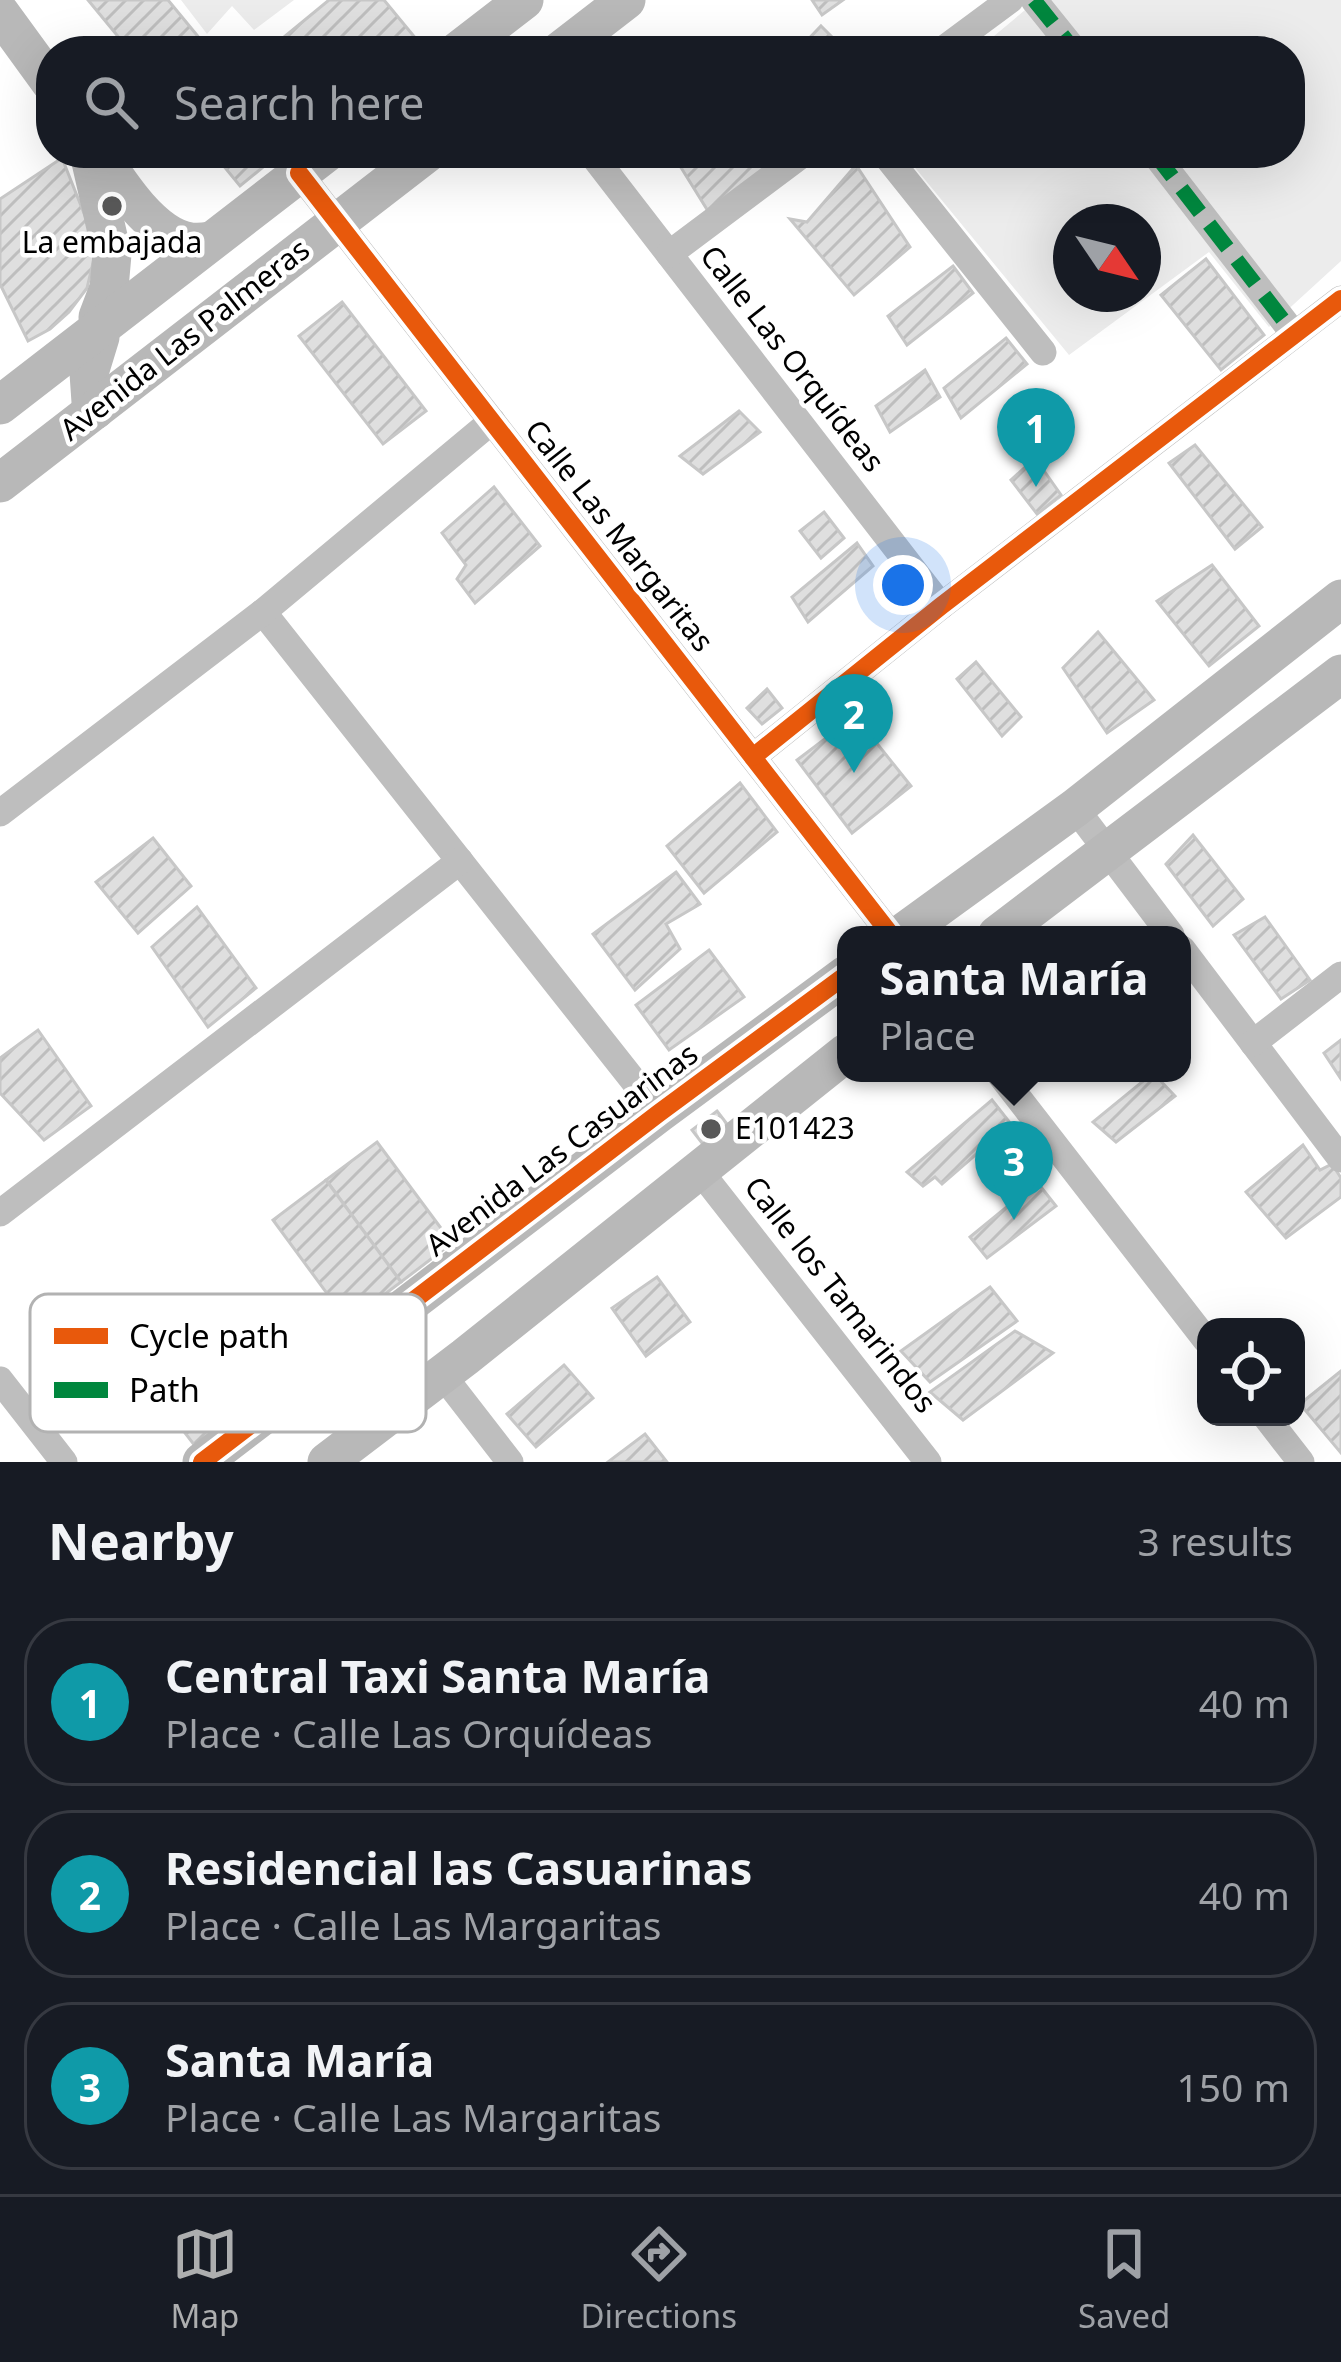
<!DOCTYPE html>
<meta charset="utf-8">
<style>
body{margin:0;font-family:"Noto Sans",sans-serif;background:#242831;color:#f1f3f6}
.controls{position:absolute;right:36px;bottom:36px;display:grid;overflow:hidden;border-radius:24px;box-shadow:0 12px 48px #0002}
.controls button{width:108px;height:108px;display:grid;place-items:center;padding:0;border:0;border-bottom:3px solid #363941;background:#171b24;color:#f1f3f6;font:60px sans-serif}
.compass{position:absolute;left:1053px;top:204px;width:108px;height:108px;border-radius:50%;background:#171b24;box-shadow:0 12px 48px #0002;rotate:125deg}
.you{position:absolute;left:903px;top:585px;width:42px;height:42px;margin:-30px;border:9px solid #fff;border-radius:50%;background:#1a73e8;box-shadow:0 0 0 18px #1a73e833}
.badge{display:grid;place-items:center;width:78px;height:78px;border-radius:50%;background:#adaeaf;color:#fff;font-size:39px;font-weight:700}
.pin{position:absolute;translate:-50% -99px;filter:drop-shadow(0 3px 6px #0008)}
.pin::after{content:'';position:absolute;top:63px;width:42px;height:36px;background:inherit;clip-path:polygon(0 0,100% 0,50% 100%)}
.popup{position:absolute;left:837px;top:926px;width:354px;height:156px;box-sizing:border-box;display:grid;place-content:center;border-radius:24px;background:#171b24;filter:drop-shadow(0 3px 9px #0005);font-size:39px;white-space:nowrap;color:#9ea1a6}
.popup b{font-size:45px;color:#f1f3f6}
.popup::after{content:'';position:absolute;left:50%;top:100%;margin-left:-24px;border:24px solid transparent;border-top-color:#171b24}
.list{margin:0;padding:0;list-style:none}
h2{display:flex;justify-content:space-between;align-items:center;height:156px;margin:0;padding:0 48px;font-size:51px}
h2 small{font-size:39px;font-weight:400;color:#9ea1a6}
.list li{display:grid;grid-template-columns:78px 1fr auto;gap:36px;align-items:center;box-sizing:border-box;height:168px;margin:0 24px 24px;padding:0 24px;border:3px solid #363941;border-radius:48px}
.list b{display:block;font-size:45px;white-space:nowrap}
.list p{margin:0;font-size:39px;white-space:nowrap;color:#9ea1a6}
.list em{font-size:39px;font-style:normal;color:#9ea1a6}
.icon{flex:none;width:66px;height:66px;fill:none;stroke:currentColor;stroke-width:2;stroke-linecap:round;stroke-linejoin:round}
.map{position:relative;flex:none;width:1341px;height:1462px;overflow:hidden}
.search{position:absolute;background:#171b24;box-shadow:0 12px 48px #0002;left:36px;right:36px;top:36px;height:132px;display:flex;align-items:center;gap:30px;box-sizing:border-box;padding:0 42px;border-radius:48px;color:#9ea1a6;font-size:45px}
.sheet{height:732px;background:#171b24}
nav{display:flex;justify-content:space-around;align-items:center;box-sizing:border-box;height:168px;border-top:3px solid #363941;background:#171b24;font-size:33px;color:#9ea1a6}
nav a{display:grid;justify-items:center;gap:6px}
nav .on{color:#adaeaf}
.map>svg:first-child{display:block}
</style>
<div class="map">
<svg width="1341" height="1462" viewBox="0 0 1341 1462">
<defs>
<pattern id="building-hatch" width="6" height="6" patternUnits="userSpaceOnUse" patternTransform="scale(3)"><rect width="6" height="6" fill="#dfdfdf"/><path d="M-1 1l2-2M0 6l6-6M5 7l2-2" fill="none" stroke="#bebebe"/></pattern>
</defs>
<rect width="100%" height="100%" fill="#fff"/>
<g fill="#ececec" fill-rule="evenodd">
<polygon points="181,0 294,0 254,30 232,6 207,34"/>
<path d="M1037 0H1341V261L1269 327 1209 252 1069 355 903 153H1290V51H976ZM1071 222H1143V294H1071Z"/>
</g>
<g fill="url(#building-hatch)" stroke="#c7c7c7" stroke-width="3">
<polygon points="88,0 168,0 210,51 130,51"/>
<polygon points="329,0 384,0 417,40 404,51 267,51"/>
<polygon points="812,0 843,0 822,15"/>
<polygon points="821,26 846,51 797,51"/>
<polygon points="213,153 280,153 240,186"/>
<polygon points="672,153 774,153 778,159 708,211"/>
<polygon points="62,158 97,246 87,288 69,312 50,329 28,341 0,284 0,199"/>
<polygon points="856,165 910,247 854,295 790,219 807,222"/>
<polygon points="1206,259 1264,335 1221,370 1161,295"/>
<polygon points="953,266 973,293 907,345 888,316"/>
<polygon points="342,302 426,411 383,444 299,336"/>
<polygon points="1006,338 1027,364 961,418 944,388"/>
<polygon points="925,370 940,397 890,432 876,406"/>
<polygon points="739,411 760,432 703,474 680,456"/>
<polygon points="1195,445 1262,527 1235,549 1169,463"/>
<polygon points="1035,458 1061,495 1037,514 1011,480"/>
<polygon points="494,487 540,546 475,603 457,579 466,565 442,533"/>
<polygon points="824,512 844,538 821,558 800,531"/>
<polygon points="857,543 873,566 808,622 792,597"/>
<polygon points="1212,565 1259,626 1209,666 1157,601"/>
<polygon points="1098,632 1154,700 1107,733 1063,668"/>
<polygon points="976,662 1021,717 1002,736 957,679"/>
<polygon points="767,689 782,708 762,724 747,708"/>
<polygon points="855,716 911,786 852,833 797,760"/>
<polygon points="740,783 777,832 704,893 667,846"/>
<polygon points="1193,835 1243,899 1213,926 1166,864"/>
<polygon points="153,838 191,886 138,933 96,882"/>
<polygon points="676,872 700,904 666,924 680,949 635,990 593,934"/>
<polygon points="197,907 256,988 208,1027 152,947"/>
<polygon points="1265,917 1310,980 1281,999 1234,935"/>
<polygon points="709,950 744,997 669,1050 636,1005"/>
<polygon points="38,1030 91,1106 44,1140 0,1093 0,1058"/>
<polygon points="1341,1040 1341,1079 1324,1053"/>
<polygon points="1153,1073 1175,1096 1116,1142 1093,1122"/>
<polygon points="992,1100 1011,1124 942,1184 935,1177 923,1186 907,1172"/>
<polygon points="717,1111 730,1128 705,1147 692,1130"/>
<polygon points="377,1142 452,1243 401,1282 326,1180"/>
<polygon points="1303,1145 1320,1170 1332,1164 1341,1178 1341,1197 1286,1238 1246,1192"/>
<polygon points="326,1180 401,1282 348,1322 273,1220"/>
<polygon points="1037,1182 1056,1206 987,1258 970,1237"/>
<polygon points="657,1277 690,1322 646,1356 612,1308"/>
<polygon points="990,1287 1017,1321 930,1382 901,1351"/>
<polygon points="168,1308 246,1408 195,1446 119,1347"/>
<polygon points="1015,1331 1053,1353 963,1420 930,1392"/>
<polygon points="564,1365 593,1398 536,1447 507,1414"/>
<polygon points="1341,1371 1341,1453 1300,1404"/>
<polygon points="645,1434 667,1462 608,1462"/>
</g>
<g fill="none" stroke-linecap="round" stroke-linejoin="round">
<g stroke="#bebebe" stroke-width="27">
<polyline points="1034,0 1075,51"/>
<polyline points="941,51 1010,0"/>
<polyline points="591,153 941,606"/>
<polyline points="884,153 1043,352"/>
<polyline points="1154,153 1294,334"/>
<polyline points="299,173 891,935"/>
<polyline points="669,254 804,153"/>
<polyline points="263,612 659,1113"/>
<polyline points="753,757 941,606 1341,299"/>
<polyline points="1075,808 1171,935"/>
<polyline points="0,813 263,612 492,421"/>
<polyline points="1182,949 1341,1159"/>
<polyline points="1253,1043 1341,975"/>
<polyline points="999,1073 1206,1340"/>
<polyline points="699,1170 928,1462"/>
<polyline points="0,1213 460,861"/>
<polyline points="441,1373 510,1462"/>
<polyline points="0,1380 64,1462"/>
<polyline points="1266,1417 1301,1462"/>
</g>
<g stroke="#b8b8b8" stroke-width="39">
<polyline points="0,13 51,83"/>
<polyline points="458,51 524,0"/>
<polyline points="560,51 626,0"/>
<polyline points="89,153 112,254 109,288 98,317 100,337 89,373 91,402 95,410"/>
<path d="M100 154C119 184 153 237 191 242 198 243 205 242 211 241"/>
<polyline points="0,405 326,153"/>
<polyline points="0,483 427,153"/>
<polyline points="900,935 1075,808 1341,599"/>
<polyline points="997,935 1341,674"/>
<polyline points="202,1462 659,1113 846,975"/>
<polyline points="327,1462 465,1357 846,1053"/>
</g>
<g stroke="#00873e" stroke-width="15" stroke-dasharray="30 15" stroke-linecap="butt">
<polyline points="1034,0 1075,51"/>
<polyline points="1154,153 1294,334"/>
</g>
<g stroke="#fff" stroke-width="26">
<g id="cycleway">
<polyline points="299,173 891,935"/>
<polyline points="753,757 941,606 1341,299"/>
<polyline points="202,1462 659,1113 846,975"/>
</g>
</g>
<use href="#cycleway" stroke="#e8590c" stroke-width="18"/>
</g>
<g fill="#595959" stroke="#fff" stroke-width="4.5">
<circle cx="112" cy="206" r="12"/>
<circle cx="711" cy="1129" r="12"/>
</g>
<g text-anchor="middle" stroke-width="9" stroke-linejoin="round" paint-order="stroke">
<g font-size="30" fill="#000" stroke="#fff">
<text x="112" y="253">La embajada</text>
<text x="735" y="1139" text-anchor="start">E101423</text>
</g>
<g font-size="30" fill="#000" stroke="#fff">
<text transform="translate(185 340) rotate(-38)" y="10">Avenida Las Palmeras</text>
<text transform="translate(792 359) rotate(52)" y="10">Calle Las Orquídeas</text>
<text transform="translate(619 536) rotate(52)" y="10">Calle Las Margaritas</text>
<text transform="translate(562 1150) rotate(-37)" y="10">Avenida Las Casuarinas</text>
<text transform="translate(840 1295) rotate(52)" y="10">Calle los Tamarindos</text>
</g>
</g>
<rect x="30" y="1294" width="396" height="138" rx="18" fill="#fff" stroke="#b2b2b2" stroke-width="3"/>
<rect x="54" y="1328" width="54" height="16" fill="#e8590c"/>
<rect x="54" y="1382" width="54" height="16" fill="#00873e"/>
<g font-size="33" fill="#000">
<text x="129" y="1348">Cycle path</text>
<text x="129" y="1402">Path</text>
</g>
</svg>
<div class="controls">
<button><svg class="icon" aria-label="locate" viewBox="0 0 24 24"><circle cx="12" cy="12" r="6"/><path d="M12 2v4M12 18v4M2 12h4M18 12h4"/></svg></button>
</div>
<svg class="compass" viewBox="-18 -18 36 36"><path d="M0-13l5 13h-10z" fill="#e53935"/><path d="M0 13l5-13h-10z" fill="#9ea1a6"/></svg>
<div class="you"></div>
<div class="pin badge" style="left:1036px;top:487px;background:#0f9aa8">1</div>
<div class="pin badge" style="left:854px;top:773px;background:#0f9aa8">2</div>
<div class="pin badge" style="left:1014px;top:1220px;background:#0f9aa8">3</div>
<div class="popup"><b>Santa María</b>Place</div>
<div class="search"><svg class="icon" aria-label="search" viewBox="0 0 24 24"><circle cx="10" cy="10" r="6"/><path d="M15 15l6 6"/></svg>Search here</div>
</div>
<section class="sheet">
<h2>Nearby<small>3 results</small></h2>
<ul class="list">
<li><span class="badge" style="background:#0f9aa8">1</span><div><b>Central Taxi Santa María</b><p>Place · Calle Las Orquídeas</p></div><em>40 m</em></li>
<li><span class="badge" style="background:#0f9aa8">2</span><div><b>Residencial las Casuarinas</b><p>Place · Calle Las Margaritas</p></div><em>40 m</em></li>
<li><span class="badge" style="background:#0f9aa8">3</span><div><b>Santa María</b><p>Place · Calle Las Margaritas</p></div><em>150 m</em></li>
</ul>
</section>
<nav>
<a class="on"><svg class="icon" aria-label="map" viewBox="0 0 24 24"><path d="M3 6l6-2 6 2 6-2v14l-6 2-6-2-6 2zM9 4v14M15 6v14"/></svg>Map</a>
<a><svg class="icon" aria-label="directions" viewBox="0 0 24 24"><path d="M12 3l9 9-9 9-9-9zM9 14v-3h6M13 9l2 2-2 2"/></svg>Directions</a>
<a><svg class="icon" aria-label="saved" viewBox="0 0 24 24"><path d="M7 4h10v16l-5-4-5 4z"/></svg>Saved</a>
</nav>
